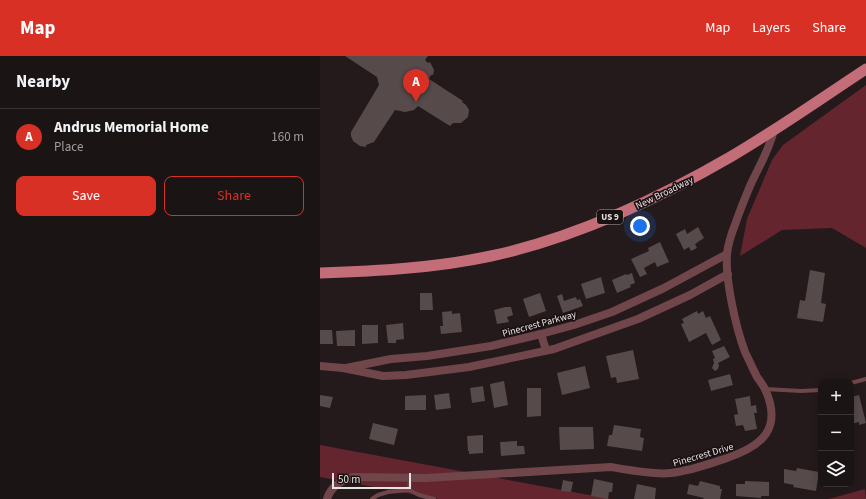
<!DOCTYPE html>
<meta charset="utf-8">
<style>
body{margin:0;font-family:"Source Sans 3",sans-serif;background:#241d1d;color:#f1f3f6}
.controls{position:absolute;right:12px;bottom:12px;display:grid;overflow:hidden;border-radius:8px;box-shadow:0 2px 10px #0003}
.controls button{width:36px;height:36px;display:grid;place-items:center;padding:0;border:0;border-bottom:1px solid #393334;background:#1b1414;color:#f1f3f6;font:20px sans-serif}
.scale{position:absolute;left:12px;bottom:10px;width:79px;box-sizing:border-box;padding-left:4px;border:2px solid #e9e2e2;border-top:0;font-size:11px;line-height:14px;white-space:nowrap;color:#e9e2e2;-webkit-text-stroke:3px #1a1112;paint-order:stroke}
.you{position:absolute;left:320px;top:170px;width:14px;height:14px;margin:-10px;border:3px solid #fff;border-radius:50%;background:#1a73e8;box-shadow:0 0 0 6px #1a73e833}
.badge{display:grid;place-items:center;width:26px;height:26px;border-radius:50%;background:#d93025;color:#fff;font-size:13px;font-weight:700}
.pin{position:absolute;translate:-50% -33px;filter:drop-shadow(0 1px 2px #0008)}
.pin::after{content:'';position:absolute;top:21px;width:14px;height:12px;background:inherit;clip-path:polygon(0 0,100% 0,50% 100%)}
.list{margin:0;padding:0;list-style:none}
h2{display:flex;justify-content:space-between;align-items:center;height:52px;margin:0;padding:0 16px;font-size:17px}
h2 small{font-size:13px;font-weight:400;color:#a09ea0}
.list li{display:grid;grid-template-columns:26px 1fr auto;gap:12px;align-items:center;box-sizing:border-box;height:56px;padding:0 16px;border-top:1px solid #393334}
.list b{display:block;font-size:15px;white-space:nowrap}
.list p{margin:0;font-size:13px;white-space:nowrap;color:#a09ea0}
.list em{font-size:13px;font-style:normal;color:#a09ea0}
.actions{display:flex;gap:8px;padding:12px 16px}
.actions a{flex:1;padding:9px 0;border:1px solid #d93025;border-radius:8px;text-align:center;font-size:14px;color:#d93025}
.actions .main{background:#d93025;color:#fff}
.icon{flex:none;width:22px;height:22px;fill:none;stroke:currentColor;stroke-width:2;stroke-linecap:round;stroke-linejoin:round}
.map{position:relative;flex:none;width:546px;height:443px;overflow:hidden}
header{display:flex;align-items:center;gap:24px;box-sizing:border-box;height:56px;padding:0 20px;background:#d93025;color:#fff}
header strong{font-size:19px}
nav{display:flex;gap:22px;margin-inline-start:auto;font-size:14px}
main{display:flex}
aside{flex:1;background:#1b1414}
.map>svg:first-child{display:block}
</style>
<header>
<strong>Map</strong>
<nav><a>Map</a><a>Layers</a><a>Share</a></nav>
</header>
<main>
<aside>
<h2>Nearby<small></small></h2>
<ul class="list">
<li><span class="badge">A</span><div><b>Andrus Memorial Home</b><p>Place</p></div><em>160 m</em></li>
</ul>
<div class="actions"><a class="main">Save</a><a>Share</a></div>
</aside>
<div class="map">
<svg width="546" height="443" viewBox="0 0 546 443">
<rect width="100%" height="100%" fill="#241a1b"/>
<g fill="#65252f">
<polygon points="546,29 546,192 512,172 462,174 420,200 427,163 452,104 463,89"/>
<polygon points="0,389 291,443 119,443 0,421"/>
<polygon points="545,433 546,443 509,443"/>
</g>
<g fill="#564a4b">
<polygon points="25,0 108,0 105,4 108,7 110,6 114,14 113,19 111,19 109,23 143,45 142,46 146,49 149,54 148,61 141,67 133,67 130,70 98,50 94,54 85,56 75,54 54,86 46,89 46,91 40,90 33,85 31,80 31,76 59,29 57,21"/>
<polygon points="378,171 384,182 375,188 377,192 371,195 369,191 364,194 356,178 365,173 367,178"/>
<polygon points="340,186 349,206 337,211 335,206 324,212 327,218 320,221 311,203 329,195 328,192"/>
<polygon points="490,214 505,217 501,247 506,248 503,266 477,262 480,244 485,245"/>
<polygon points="312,217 315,227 310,229 311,231 297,237 292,224 306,218 307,219"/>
<polygon points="281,221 285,237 266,243 261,228"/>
<polygon points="100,237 112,237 113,254 100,254"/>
<polygon points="220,237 226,255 209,261 203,243"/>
<polygon points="242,238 244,245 256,241 257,244 260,243 263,250 243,257 237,240"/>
<polygon points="185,251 191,251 193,259 187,261 189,266 177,268 174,254"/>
<polygon points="132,255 132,258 140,257 142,276 121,278 120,270 123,270 122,256"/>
<polygon points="377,255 378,258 383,255 386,262 390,260 401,284 392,289 386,277 369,286 361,268 364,267 362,263"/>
<polygon points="83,267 84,283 76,284 76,287 68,287 66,269"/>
<polygon points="42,269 58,269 58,287 42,288"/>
<polygon points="0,274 12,274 13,288 0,288"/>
<polygon points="35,274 35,290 17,290 16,275"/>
<polygon points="404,290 410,301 398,307 399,309 398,313 395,315 392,312 394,307 393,303 395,302 392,295"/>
<polygon points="313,294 319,323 297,327 296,321 291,322 286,300"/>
<polygon points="265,310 270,332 242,339 237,317"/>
<polygon points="410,318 413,329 391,335 388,324"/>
<polygon points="184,325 188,349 174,352 170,328"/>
<polygon points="163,330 165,345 152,347 150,332"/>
<polygon points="207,332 221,332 221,360 207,361"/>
<polygon points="129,337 131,352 116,354 114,339"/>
<polygon points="0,339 13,341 10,352 0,350"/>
<polygon points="106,339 106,354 85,354 85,340"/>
<polygon points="539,339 546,367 539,369 539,366 531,368 531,341"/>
<polygon points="430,340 431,350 436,349 437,357 434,357 437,373 425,375 423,369 416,370 414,359 418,358 415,343"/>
<polygon points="53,367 78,373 74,389 49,383"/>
<polygon points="294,369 321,373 320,381 324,382 322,395 287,390 289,379 292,379"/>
<polygon points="239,371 273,371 274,393 240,394"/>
<polygon points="163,379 163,397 149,398 149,395 148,395 147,380"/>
<polygon points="197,385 197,390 204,390 205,398 181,400 180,386"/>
<polygon points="477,412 499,416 496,435 473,431 474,429 464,427 464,413 476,415"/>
<polygon points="274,423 293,427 292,436 289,436 288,443 271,440"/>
<polygon points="243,424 253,426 251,436 241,435"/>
<polygon points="380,425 400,430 400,433 402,433 400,443 383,443 384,442 367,438 369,428 378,430"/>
<polygon points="425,425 449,426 449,440 441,440 441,442 416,440 416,428 425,428"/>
<polygon points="317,428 336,432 335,443 314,443"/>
</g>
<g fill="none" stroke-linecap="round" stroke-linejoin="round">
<g stroke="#70464b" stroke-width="4">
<polyline points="531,327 546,323"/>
<polyline points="445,333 481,335 501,334"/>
<polyline points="89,434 90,422"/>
<polyline points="52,443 58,439 68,436 89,434 99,439 114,443"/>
</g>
<g stroke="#70464b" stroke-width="8">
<polyline points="221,278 226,294"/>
<polyline points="0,310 23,312 63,320 86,319 149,311 234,293 318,263 370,239 408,218"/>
<polyline points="26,312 71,303 107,300 171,290 221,278 254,269 292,256 344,232 407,198"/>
<path d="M7 443C11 430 21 424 34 421L106 422 291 411C308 414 335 419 351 417 370 415 389 408 407 402 442 390 463 373 445 333 443 329 440 325 437 321 433 313 429 304 425 296 416 272 405 224 407 198 408 188 412 176 416 166 420 154 425 142 430 130 439 110 449 95 454 74"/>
</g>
<path stroke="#c36d78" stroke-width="11" d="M0 217C57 215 115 212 171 200 255 182 338 143 412 100 458 73 502 42 546 13"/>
</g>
<g text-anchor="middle" stroke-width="3.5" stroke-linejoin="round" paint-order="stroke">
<rect fill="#1a1112" stroke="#aba3a4" stroke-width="1" x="277" y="154" width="26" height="14" rx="3"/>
<g font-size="9" font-weight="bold" fill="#e9e2e2">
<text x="290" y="164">US 9</text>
</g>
<g font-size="10" fill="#e9e2e2" stroke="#1a1112">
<text transform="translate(344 136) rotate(-26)" y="4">New Broadway</text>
<text transform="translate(219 267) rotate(-15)" y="4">Pinecrest Parkway</text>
<text transform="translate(383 398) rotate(-16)" y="4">Pinecrest Drive</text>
</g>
</g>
</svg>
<div class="controls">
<button>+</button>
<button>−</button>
<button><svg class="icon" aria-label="layers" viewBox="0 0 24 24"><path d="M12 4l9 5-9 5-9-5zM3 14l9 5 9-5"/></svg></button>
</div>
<div class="scale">50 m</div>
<div class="you"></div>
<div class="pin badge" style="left:96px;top:46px">A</div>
</div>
</main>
